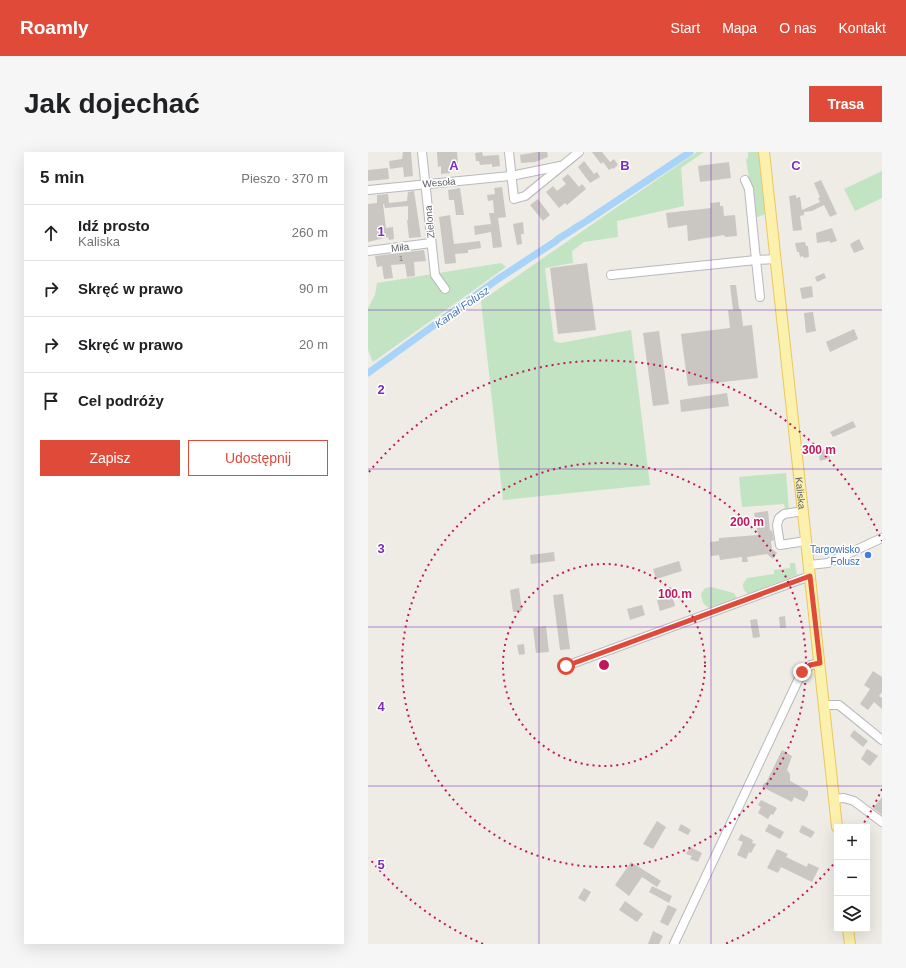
<!DOCTYPE html>
<html lang="pl">
<meta charset="utf-8">
<style>
body{margin:0;font-family:Helvetica,sans-serif;background:#f6f6f6;color:#202124}
.controls{position:absolute;right:12px;bottom:12px;display:grid;overflow:hidden;border-radius:0px;box-shadow:0 4px 16px #0002}
.controls button{width:36px;height:36px;display:grid;place-items:center;padding:0;border:0;border-bottom:1px solid #e0e0e0;background:#fff;color:#202124;font:20px sans-serif}
.stop{position:absolute;width:12px;height:12px;margin:-9px;border:3px solid #e04a38;border-radius:50%;background:#fff}
.stop.end{background:#e04a38;border-color:#fff;box-shadow:0 1px 4px #0008}
.list{margin:0;padding:0;list-style:none}
h2{display:flex;justify-content:space-between;align-items:center;height:52px;margin:0;padding:0 16px;font-size:17px}
h2 small{font-size:13px;font-weight:400;color:#757577}
.list li{display:grid;grid-template-columns:26px 1fr auto;gap:12px;align-items:center;box-sizing:border-box;height:56px;padding:0 16px;border-top:1px solid #e0e0e0}
.list b{display:block;font-size:15px;white-space:nowrap}
.list p{margin:0;font-size:13px;white-space:nowrap;color:#757577}
.list em{font-size:13px;font-style:normal;color:#757577}
.actions{display:flex;gap:8px;padding:12px 16px}
.actions a{flex:1;padding:9px 0;border:1px solid #e04a38;border-radius:0px;text-align:center;font-size:14px;color:#e04a38}
.actions .main{background:#e04a38;color:#fff}
.icon{flex:none;width:22px;height:22px;fill:none;stroke:currentColor;stroke-width:2;stroke-linecap:round;stroke-linejoin:round}
.map{position:relative;flex:none;width:514px;height:792px;overflow:hidden;border-radius:0px}
header{display:flex;align-items:center;gap:24px;box-sizing:border-box;height:56px;padding:0 20px;background:#e04a38;color:#fff}
header strong{font-size:19px}
nav{display:flex;gap:22px;margin-inline-start:auto;font-size:14px}
.intro{display:flex;align-items:center;justify-content:space-between;box-sizing:border-box;height:96px;padding:0 24px}
h1{margin:0;font-size:28px}
.button{padding:10px 18px;border-radius:0px;background:#e04a38;color:#fff;font-size:14px;font-weight:700}
main{display:flex;gap:24px;padding:0 24px}
aside{flex:1;background:#fff;border-radius:0px;box-shadow:0 4px 16px #0002}
.map>svg:first-child{display:block}
</style>
<header>
<strong>Roamly</strong>
<nav><a>Start</a><a>Mapa</a><a>O nas</a><a>Kontakt</a></nav>
</header>
<div class="intro"><h1>Jak dojechać</h1><a class="button">Trasa</a></div>
<main>
<aside>
<h2>5 min<small>Pieszo · 370 m</small></h2>
<ul class="list">
<li><svg class="icon" aria-label="ahead" viewBox="0 0 24 24"><path d="M12 20V5M6 11l6-6 6 6"/></svg><div><b>Idź prosto</b><p>Kaliska</p></div><em>260 m</em></li>
<li><svg class="icon" aria-label="right" viewBox="0 0 24 24"><path d="M7 20v-9h11M14 6l5 5-5 5"/></svg><div><b>Skręć w prawo</b></div><em>90 m</em></li>
<li><svg class="icon" aria-label="right" viewBox="0 0 24 24"><path d="M7 20v-9h11M14 6l5 5-5 5"/></svg><div><b>Skręć w prawo</b></div><em>20 m</em></li>
<li><svg class="icon" aria-label="arrive" viewBox="0 0 24 24"><path d="M6 21V4h12l-3 4 3 4H6"/></svg><div><b>Cel podróży</b></div></li>
</ul>
<div class="actions"><a class="main">Zapisz</a><a>Udostępnij</a></div>
</aside>
<div class="map">
<svg width="514" height="792" viewBox="0 0 514 792">
<rect width="100%" height="100%" fill="#eeece4"/>
<g fill="#c2e4c3">
<polygon points="329,0 336,0 313,16 316,54 249,69 250,85 216,90 204,99 205,111 177,116 186,189 192,191 263,178 282,333 135,348 113,149"/>
<polygon points="380,0 391,0 397,62 387,66 378,7 380,6"/>
<polygon points="514,19 514,46 487,59 476,37"/>
<polygon points="133,111 138,115 5,210 0,198 0,156 7,143 9,131"/>
<polygon points="418,321 421,358 417,358 416,352 374,355 371,325"/>
<path d="M422 411H427L429 423 380 442C376 439 375 436 375 432L379 426 406 422V418L422 416Z"/>
<polygon points="343,435 366,441 369,446 341,456 335,451 333,442 337,436"/>
</g>
<g fill="none" stroke-linecap="round" stroke-linejoin="round">
<g stroke="#a8d4fa" stroke-width="7">
<polyline points="220,68 322,0"/>
<polyline points="207,76 217,70"/>
<polyline points="190,87 206,77"/>
<polyline points="0,221 130,127 188,89"/>
</g>
</g>
<g fill="#cac6c2">
<polygon points="35,0 43,0 45,24 36,25 35,15 22,17 21,9 34,7"/>
<polygon points="69,0 89,0 90,12 81,13 82,21 73,22 73,14 70,15"/>
<polygon points="114,0 115,4 131,3 132,14 124,15 124,12 112,13 111,9 108,9 107,1"/>
<polygon points="169,0 179,0 180,5 167,10 153,11 152,3"/>
<polygon points="224,0 234,0 242,10 246,7 250,13 245,17 244,16 241,18 235,10 233,12"/>
<polygon points="216,9 226,22 229,20 232,25 222,31 210,15"/>
<polygon points="361,10 363,26 332,30 330,14"/>
<polygon points="20,16 21,27 0,29 0,18"/>
<polygon points="200,22 211,35 214,32 218,37 199,53 197,51 191,56 178,40 185,34 189,39 198,32 194,27"/>
<polygon points="453,28 469,62 462,65 456,53 444,59 436,60 436,63 432,64 434,78 425,79 421,44 428,43 428,46 432,45 434,58 452,50 450,46 452,45 446,31"/>
<polygon points="134,35 138,65 130,66 134,95 125,96 123,80 107,83 106,74 123,72 121,61 126,61 125,48 120,49 119,43 127,42 126,36"/>
<polygon points="92,36 96,63 88,63 86,48 81,48 80,38"/>
<polygon points="46,39 53,85 41,86 39,68 40,68 40,54 17,56 16,52 15,52 18,76 25,75 26,87 21,88 20,85 0,90 0,52 9,51 9,43 20,42 21,51 39,49 40,40"/>
<polygon points="170,47 182,63 175,69 162,53"/>
<polygon points="352,50 352,54 355,54 356,64 367,63 369,84 357,85 356,83 320,89 319,73 300,76 298,61 343,56 342,51"/>
<polygon points="82,63 86,92 112,89 113,96 100,98 100,101 87,102 88,111 77,112 71,65"/>
<polygon points="155,70 156,82 153,82 154,92 149,93 145,72"/>
<polygon points="464,76 469,89 462,91 462,89 449,91 448,81"/>
<polygon points="491,87 496,97 486,101 482,92"/>
<polygon points="437,90 438,94 440,94 441,105 436,106 435,104 432,105 431,100 429,100 427,91"/>
<polygon points="56,98 58,109 46,110 47,124 39,125 37,112 23,113 25,126 16,127 14,114 9,115 7,104"/>
<polygon points="219,111 228,178 190,182 182,116"/>
<polygon points="456,121 458,126 449,130 447,125"/>
<polygon points="362,133 368,133 371,157 373,157 375,174 384,173 390,226 320,234 313,182 362,176 360,158 365,158"/>
<polygon points="444,134 445,145 434,147 432,136"/>
<polygon points="445,160 448,179 438,181 436,161"/>
<polygon points="486,177 490,187 462,200 458,190"/>
<polygon points="291,179 301,252 285,254 275,181"/>
<polygon points="359,241 361,254 313,260 312,248"/>
<polygon points="485,269 488,275 465,285 462,280"/>
<polygon points="459,297 462,306 452,309 450,299"/>
<polygon points="400,359 402,379 404,378 406,388 403,389 404,397 409,401 405,407 399,402 379,405 380,410 374,410 374,405 352,408 351,403 343,404 342,390 351,389 351,386 390,383 386,361"/>
<polygon points="186,400 187,409 163,412 162,403"/>
<polygon points="311,409 314,419 288,427 285,417"/>
<polygon points="151,436 154,459 145,460 142,438"/>
<polygon points="195,442 202,497 192,498 185,443"/>
<polygon points="304,443 307,454 292,459 289,448"/>
<polygon points="274,453 277,463 262,468 259,457"/>
<polygon points="417,464 418,476 412,476 411,465"/>
<polygon points="389,467 392,485 385,486 382,468"/>
<polygon points="178,474 181,500 168,501 165,476"/>
<polygon points="156,492 157,502 151,503 149,493"/>
<polygon points="505,519 514,525 514,540 511,544 514,546 514,557 506,550 500,558 492,552 502,537 496,533"/>
<polygon points="486,578 500,589 495,595 482,584"/>
<polygon points="499,597 510,604 502,614 493,607"/>
<polygon points="414,598 424,604 419,618 422,622 422,629 440,639 440,643 436,650 426,645 424,650 394,635 397,630 398,631"/>
<polygon points="514,645 514,663 505,656"/>
<polygon points="393,648 409,656 405,663 403,662 400,667 390,661 393,655 390,653"/>
<polygon points="289,669 298,675 285,697 275,692"/>
<polygon points="313,672 323,678 320,683 310,678"/>
<polygon points="401,672 416,680 412,687 397,679"/>
<polygon points="434,673 447,680 443,686 431,680"/>
<polygon points="373,682 385,688 384,691 388,692 383,701 381,700 378,707 369,703 375,690 370,688"/>
<polygon points="322,695 334,701 330,710 322,707 324,704 318,702"/>
<polygon points="409,697 420,702 418,705 439,715 440,711 451,716 444,730 413,715 410,721 399,716"/>
<polygon points="263,710 293,729 289,735 274,725 261,744 247,733"/>
<polygon points="284,734 304,744 301,751 281,740"/>
<polygon points="216,736 223,740 217,750 210,746"/>
<polygon points="257,749 275,762 269,770 251,758"/>
<polygon points="300,753 309,757 300,774 292,770"/>
<polygon points="285,779 295,784 291,792 280,792"/>
</g>
<g fill="none" stroke-linecap="round" stroke-linejoin="round">
<g stroke="#b7b9be" stroke-width="10">
<g id="minor">
<polyline points="54,0 67,123 77,137"/>
<polyline points="141,0 146,47 157,44 211,0"/>
<polyline points="377,28 381,37 388,108 408,107"/>
<polyline points="0,38 143,24 192,14"/>
<polyline points="0,99 63,91"/>
<polyline points="243,123 388,108 392,145"/>
<polyline points="435,359 416,362 411,366 409,373 412,393 438,389"/>
<polyline points="441,413 460,411 514,386"/>
<polyline points="198,514 442,424"/>
<polyline points="456,553 471,553 514,588"/>
<polyline points="466,647 476,646 486,649 514,670"/>
<polyline points="306,792 434,520 443,513 452,511"/>
</g>
</g>
<g stroke="#eac761" stroke-width="12">
<g id="major">
<path id="s1" d="M396 0 469 675"/>
<polyline points="480,777 482,792"/>
</g>
</g>
<use href="#minor" stroke="#fff" stroke-width="8"/>
<use href="#major" stroke="#fbf0ac" stroke-width="10"/>
</g>
<g fill="none" stroke-linecap="round" stroke-linejoin="round">
<polyline stroke="#e04a38" stroke-width="5" points="198,514 442,424 452,511 442,513 434,520"/>
</g>
<path fill="none" stroke="#7b2cbf" stroke-width="1" stroke-opacity="0.55" d="M171 0V792M343 0V792M0 158H514M0 317H514M0 475H514M0 634H514"/>
<g fill="none" stroke="#c2185b" stroke-width="2" stroke-dasharray="2 4">
<circle cx="236" cy="513" r="101"/>
<circle cx="236" cy="513" r="202"/>
<path d="M514 637A304 304 0 0 1 494 674M469 708A304 304 0 0 1 357 792M115 792A304 304 0 0 1 1 706M1 320A304 304 0 0 1 514 389"/>
</g>
<circle fill="#3f7fe0" stroke="#fff" stroke-width="1.5" cx="500" cy="403" r="4"/>
<g text-anchor="middle" stroke-width="3" stroke-linejoin="round" paint-order="stroke">
<g font-size="8" fill="#78797c">
<text x="33" y="109">1</text>
</g>
<g font-size="10" fill="#5c5f64" stroke="#fff">
<text transform="translate(71 30) rotate(-5)" y="4">Wesoła</text>
<text transform="translate(61 70) rotate(-95)" y="4">Zielona</text>
<text transform="translate(32 95) rotate(-7)" y="4">Miła</text>
<text dy="4" stroke="none"><textPath href="#s1" startOffset="343">Kaliska</textPath></text>
</g>
<g font-size="10" fill="#366cbe" stroke="#fff" text-anchor="end">
<text x="492" y="401">Targowisko<tspan x="492" dy="12">Folusz</tspan></text>
</g>
<g font-size="11" font-style="italic" fill="#4575ac" stroke="#fff">
<text transform="translate(94 155) rotate(-35)" y="4">Kanał Folusz</text>
</g>
</g>
<g font-size="13" text-anchor="middle" font-weight="bold" fill="#7b2cbf" stroke="#fff" stroke-width="3" stroke-linejoin="round" paint-order="stroke">
<text x="86" y="18">A</text>
<text x="257" y="18">B</text>
<text x="428" y="18">C</text>
<text x="13" y="84">1</text>
<text x="13" y="242">2</text>
<text x="13" y="401">3</text>
<text x="13" y="559">4</text>
<text x="13" y="717">5</text>
</g>
<circle cx="236" cy="513" r="6" fill="#c2185b" stroke="#fff" stroke-width="2"/>
<g font-size="12" text-anchor="middle" font-weight="bold" fill="#c2185b" stroke="#fff" stroke-width="3" stroke-linejoin="round" paint-order="stroke">
<text x="451" y="302">300 m</text>
<text x="379" y="374">200 m</text>
<text x="307" y="446">100 m</text>
</g>
</svg>
<div class="controls">
<button>+</button>
<button>−</button>
<button><svg class="icon" aria-label="layers" viewBox="0 0 24 24"><path d="M12 4l9 5-9 5-9-5zM3 14l9 5 9-5"/></svg></button>
</div>
<div class="stop" style="left:198px;top:514px"></div>
<div class="stop end" style="left:434px;top:520px"></div>
</div>
</main>
